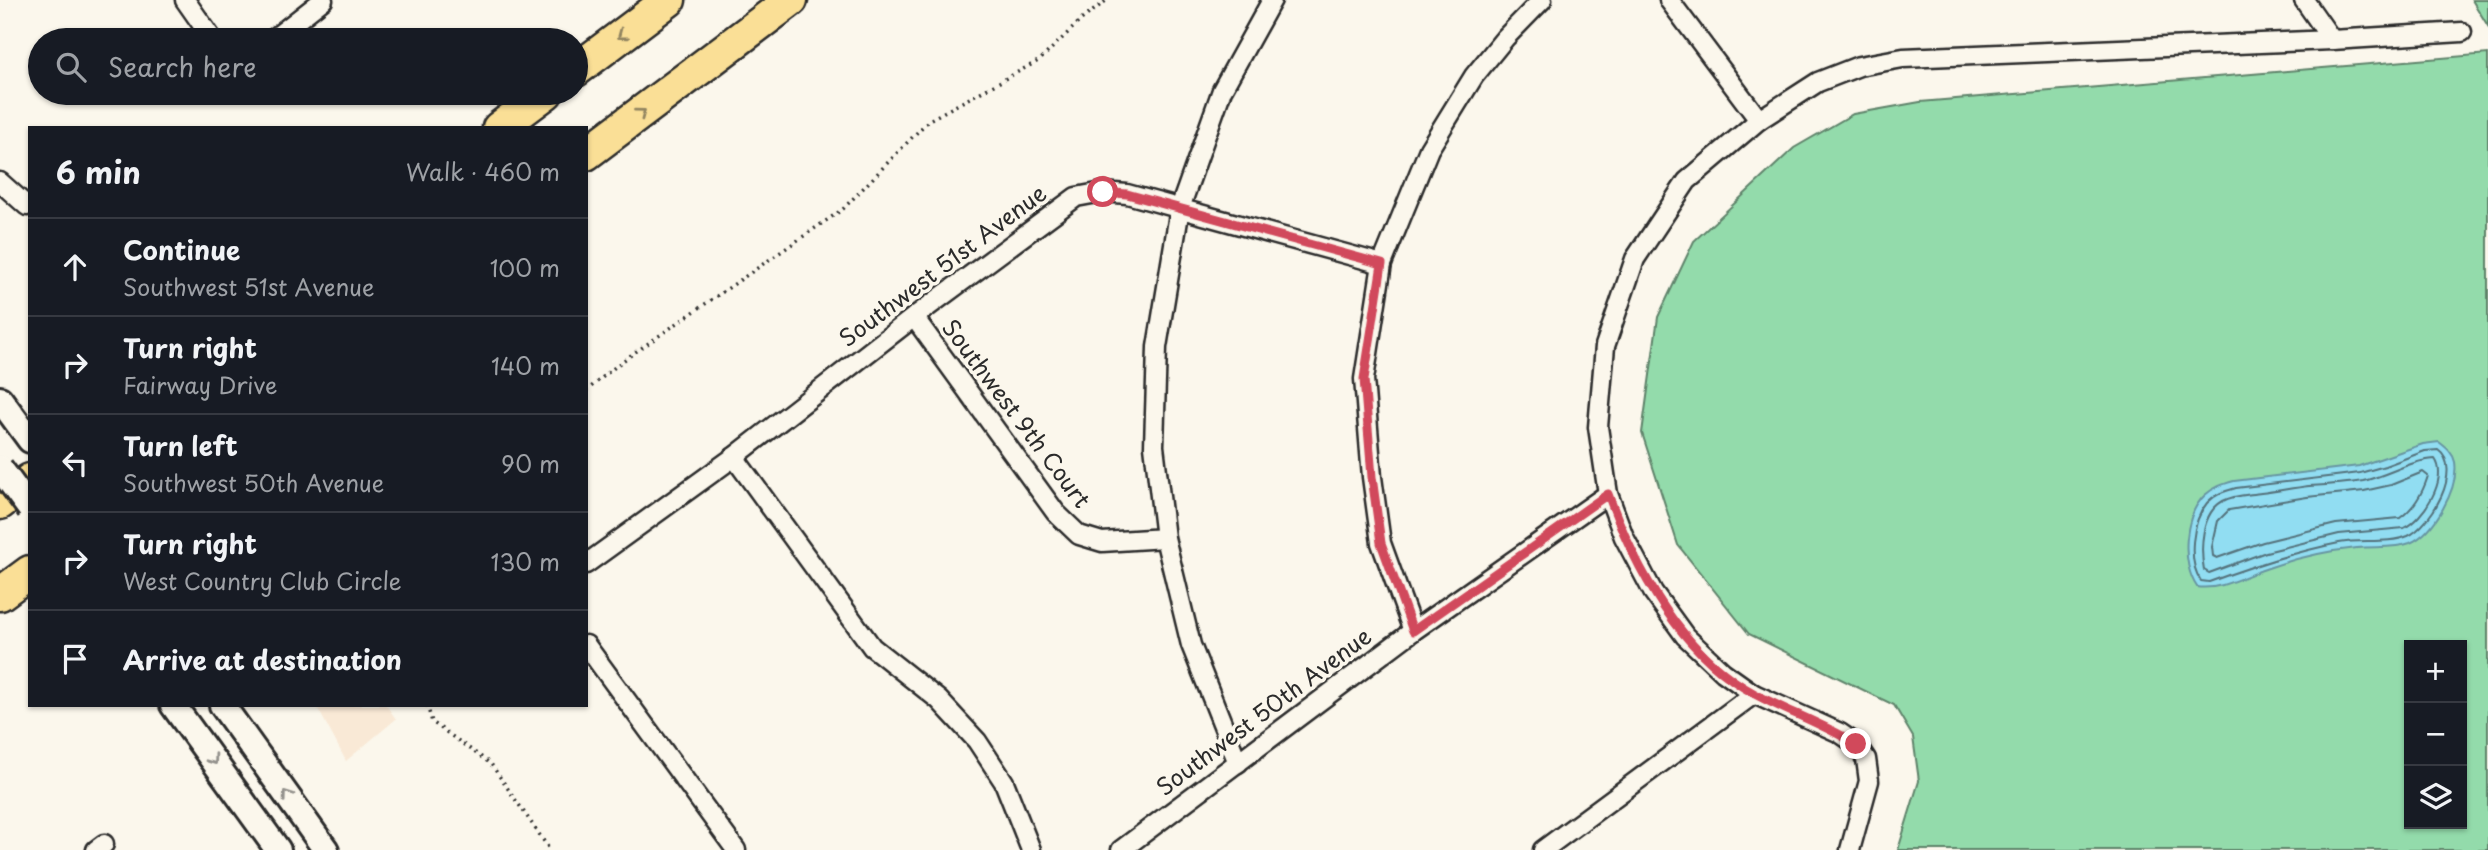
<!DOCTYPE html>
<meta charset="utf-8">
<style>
body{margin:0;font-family:"Playpen Sans",sans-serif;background:#242831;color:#f1f3f6}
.controls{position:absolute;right:21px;bottom:21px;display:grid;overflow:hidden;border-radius:0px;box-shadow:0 2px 5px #0004}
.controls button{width:63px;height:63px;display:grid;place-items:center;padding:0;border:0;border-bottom:2px solid #363941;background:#171b24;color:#f1f3f6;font:35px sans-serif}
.stop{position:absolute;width:21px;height:21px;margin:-16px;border:5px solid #d1495b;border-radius:50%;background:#fff}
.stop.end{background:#d1495b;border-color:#fff;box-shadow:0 2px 7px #0008}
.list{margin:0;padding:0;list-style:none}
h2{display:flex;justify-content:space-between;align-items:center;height:91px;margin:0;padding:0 28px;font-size:30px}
h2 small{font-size:23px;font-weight:400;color:#9ea1a6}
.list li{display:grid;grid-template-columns:46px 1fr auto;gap:21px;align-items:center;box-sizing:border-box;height:98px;padding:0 28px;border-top:2px solid #363941}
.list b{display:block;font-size:26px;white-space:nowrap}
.list p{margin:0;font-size:23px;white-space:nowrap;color:#9ea1a6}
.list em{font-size:23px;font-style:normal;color:#9ea1a6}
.icon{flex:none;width:38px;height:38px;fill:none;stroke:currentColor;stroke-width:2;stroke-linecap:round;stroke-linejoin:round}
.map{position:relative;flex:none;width:2488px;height:850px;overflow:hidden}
.search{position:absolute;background:#171b24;box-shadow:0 2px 5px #0004;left:28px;top:28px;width:560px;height:77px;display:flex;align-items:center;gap:18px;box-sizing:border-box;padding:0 24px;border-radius:38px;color:#9ea1a6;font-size:26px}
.panel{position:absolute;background:#171b24;box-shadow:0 2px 5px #0004;left:28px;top:126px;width:560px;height:581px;border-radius:0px}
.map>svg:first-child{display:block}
</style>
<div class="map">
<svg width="2488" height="850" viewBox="0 0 2488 850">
<rect width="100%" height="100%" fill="#fbf7ec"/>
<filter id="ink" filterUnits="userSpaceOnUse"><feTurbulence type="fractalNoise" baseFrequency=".0143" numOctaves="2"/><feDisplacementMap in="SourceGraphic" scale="14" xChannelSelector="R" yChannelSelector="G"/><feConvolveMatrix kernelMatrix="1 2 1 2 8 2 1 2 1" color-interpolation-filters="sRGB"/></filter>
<g filter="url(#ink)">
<polygon fill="#f9e9d6" points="316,705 386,705 396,719 346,761"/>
<g fill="#93dbab" stroke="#5f836b" stroke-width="2" fill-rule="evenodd">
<polygon points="2472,0 2488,0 2488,26"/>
<path d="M2488 54V850H1898L1919 781 1913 737 1894 705 1749 634 1678 545 1642 433 1658 317 1694 241 1794 148 1853 114 1920 102ZM2409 645H2462V824H2409Z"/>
</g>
<path fill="#91ddf2" stroke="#6896a2" stroke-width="2" d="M2439 442C2447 448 2453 453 2455 462 2459 488 2434 533 2410 543 2394 549 2374 546 2357 548 2327 551 2296 558 2268 568 2246 575 2220 591 2197 587 2181 564 2183 516 2205 495 2214 487 2223 484 2234 481L2359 466 2423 444Z"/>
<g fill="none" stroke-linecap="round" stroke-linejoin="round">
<g stroke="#54727b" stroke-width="2">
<path d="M2438 450C2464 468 2431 526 2408 536 2388 544 2361 539 2339 543 2294 552 2252 566 2209 582L2201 581C2187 561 2192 521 2207 503 2215 494 2225 491 2236 488L2360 473 2385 466 2425 451Z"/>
<path d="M2435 459C2449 479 2423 519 2404 528L2339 534 2266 552 2209 573 2204 570C2200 548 2201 513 2223 501 2234 495 2249 495 2261 493 2277 491 2293 488 2309 486 2327 485 2345 484 2363 481 2387 476 2411 460 2435 459Z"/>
<path d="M2423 472 2428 476C2423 492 2414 508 2400 518L2336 524 2263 542 2217 558 2213 556 2212 547 2218 521 2229 510 2307 497 2364 491 2391 485Z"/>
</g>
<g stroke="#2b2b2b" stroke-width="23">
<g id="street">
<polyline points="185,0 213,40"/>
<polyline points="1669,0 1759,120"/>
<polyline points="2304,0 2332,40"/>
<polyline points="272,40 323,0"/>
<polyline points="0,182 27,206"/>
<polyline points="914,317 1056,513 1079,535 1102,542 1165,538"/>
<polyline points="734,457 872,647 939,700 977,741 1004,782 1031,850"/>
<polyline points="586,564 734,457 914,317 1076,197 1103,192 1127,194 1382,264"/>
<polyline points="1413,631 1381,543 1372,477 1364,379 1382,264 1429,149 1474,76 1505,38 1542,0"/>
<polyline points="586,645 736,850"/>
<polyline points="1238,763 1191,645 1165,538 1154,446 1157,347 1180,208 1222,90 1272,0"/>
<polyline points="96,850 104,844"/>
<polyline points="1121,850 1413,631 1608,494"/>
<polyline points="1543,850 1754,694"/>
<polyline points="1850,850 1869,781 1866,759 1856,744 1840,733 1754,694 1723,672 1685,636 1653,592 1624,537 1608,494 1598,427 1605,346 1635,259 1687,181 1759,120 1818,82 1859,66 1903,58 2332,40 2462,32"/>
</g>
</g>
<g stroke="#2b2b2b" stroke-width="30">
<g id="secondary">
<polyline points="0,399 30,440"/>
<polyline points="173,705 278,850"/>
<polyline points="222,705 326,850"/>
</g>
</g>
<g stroke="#2b2b2b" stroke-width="37">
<g id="highway">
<polyline points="576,70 669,0"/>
<polyline points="499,128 546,93"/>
<polyline points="586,154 791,0"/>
<polyline points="0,503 30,480"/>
<polyline points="0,594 30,572"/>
</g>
</g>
<g stroke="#2b2b2b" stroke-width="3.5" stroke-dasharray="2 5" stroke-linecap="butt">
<polyline points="586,391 621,362 843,209 929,120 1040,60 1081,20 1107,0"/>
<polyline points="427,705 432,722 491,764 550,850"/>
</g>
<use href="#street" stroke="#fbf7ec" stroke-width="18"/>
<use href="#secondary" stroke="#fbf7ec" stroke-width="24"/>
<use href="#highway" stroke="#fadf96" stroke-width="32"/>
<g stroke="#2b2b2b" stroke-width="30" stroke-linecap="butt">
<polyline id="secondary-bridge" points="0,468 30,509"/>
</g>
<use href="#secondary-bridge" stroke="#fbf7ec" stroke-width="24"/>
</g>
<defs><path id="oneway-chevron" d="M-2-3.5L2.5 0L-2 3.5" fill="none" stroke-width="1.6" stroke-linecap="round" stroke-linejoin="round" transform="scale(1.75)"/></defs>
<g stroke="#928560">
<use href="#oneway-chevron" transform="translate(622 35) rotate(143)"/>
<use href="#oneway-chevron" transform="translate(641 113) rotate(-37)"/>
</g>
<g stroke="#93918c">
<use href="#oneway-chevron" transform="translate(213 760) rotate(54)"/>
<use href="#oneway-chevron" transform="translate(287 795) rotate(-126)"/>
</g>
</g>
<g fill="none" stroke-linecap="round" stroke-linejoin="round" filter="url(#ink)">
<path stroke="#d1495b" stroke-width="9" d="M1103 192 1127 194 1382 264 1364 379 1372 477 1381 543 1413 631 1608 494C1636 570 1681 654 1755 694 1788 712 1824 724 1856 744"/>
</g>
<g text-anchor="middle" stroke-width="7" stroke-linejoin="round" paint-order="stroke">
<g font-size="23" fill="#2b2b2b" stroke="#fbf7ec">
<text transform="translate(943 266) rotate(-37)" y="8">Southwest 51st Avenue</text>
<text transform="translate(1016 414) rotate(53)" y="8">Southwest 9th Court</text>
<text transform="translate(1264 712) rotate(-37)" y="8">Southwest 50th Avenue</text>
</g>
</g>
</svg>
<div class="controls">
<button>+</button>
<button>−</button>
<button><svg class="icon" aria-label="layers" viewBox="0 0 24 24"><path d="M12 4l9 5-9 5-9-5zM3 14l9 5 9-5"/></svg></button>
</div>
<div class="stop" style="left:1103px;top:192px"></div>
<div class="stop end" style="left:1856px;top:744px"></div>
<div class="search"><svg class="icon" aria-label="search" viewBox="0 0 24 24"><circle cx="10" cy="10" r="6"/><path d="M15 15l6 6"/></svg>Search here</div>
<section class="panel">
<h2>6 min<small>Walk · 460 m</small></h2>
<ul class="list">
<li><svg class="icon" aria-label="ahead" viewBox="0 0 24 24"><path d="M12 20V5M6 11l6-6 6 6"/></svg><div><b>Continue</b><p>Southwest 51st Avenue</p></div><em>100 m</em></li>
<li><svg class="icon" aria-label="right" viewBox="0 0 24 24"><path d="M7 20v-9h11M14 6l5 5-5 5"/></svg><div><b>Turn right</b><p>Fairway Drive</p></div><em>140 m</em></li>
<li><svg class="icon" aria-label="left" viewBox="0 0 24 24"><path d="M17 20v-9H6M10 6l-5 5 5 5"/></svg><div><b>Turn left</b><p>Southwest 50th Avenue</p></div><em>90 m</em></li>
<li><svg class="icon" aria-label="right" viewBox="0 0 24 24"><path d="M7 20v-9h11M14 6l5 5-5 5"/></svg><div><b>Turn right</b><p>West Country Club Circle</p></div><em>130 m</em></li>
<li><svg class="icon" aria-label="arrive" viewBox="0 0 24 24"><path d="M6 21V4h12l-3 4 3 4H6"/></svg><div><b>Arrive at destination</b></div></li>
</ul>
</section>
</div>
